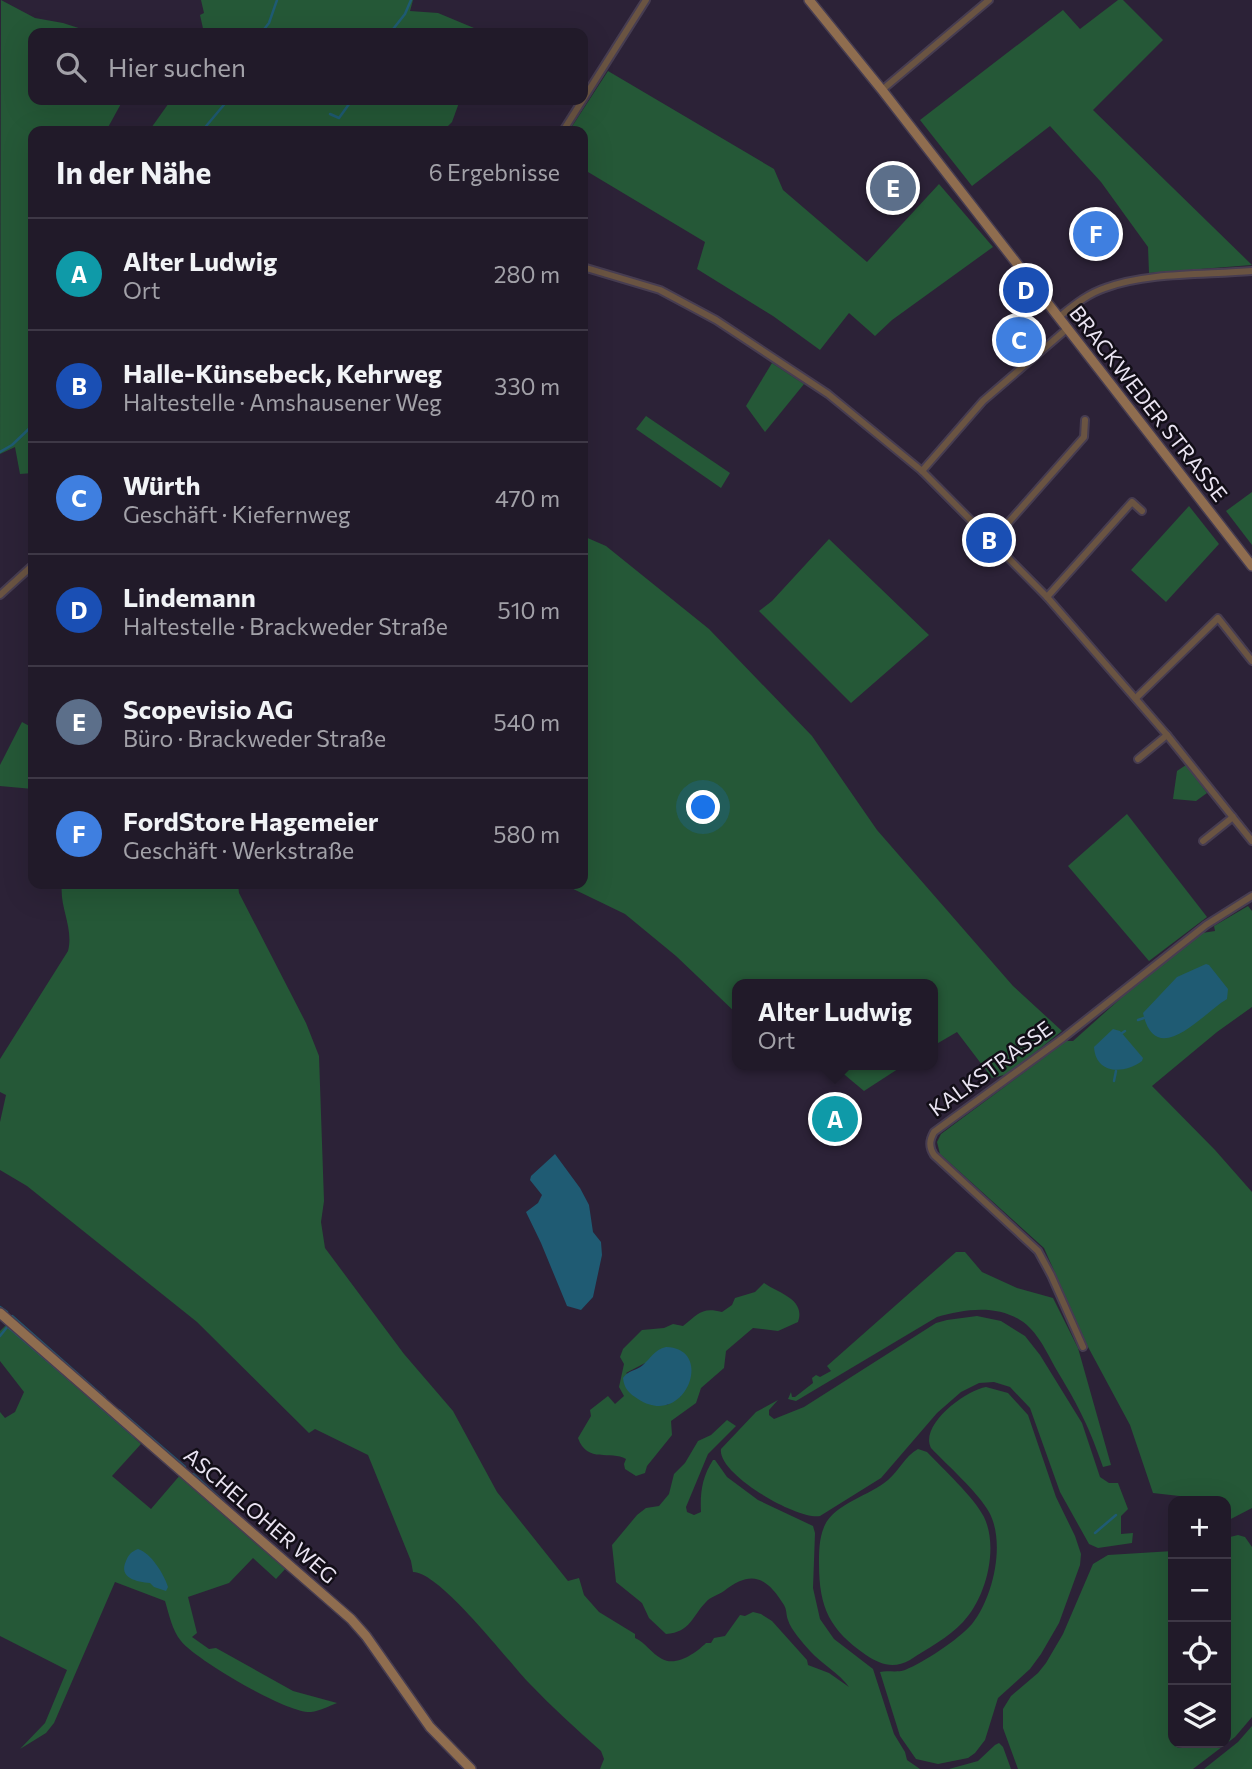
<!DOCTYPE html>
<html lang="de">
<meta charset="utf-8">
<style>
body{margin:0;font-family:Commissioner,sans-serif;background:#2d2735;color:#f1f3f6}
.controls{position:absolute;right:21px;bottom:21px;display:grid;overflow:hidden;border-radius:14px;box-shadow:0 7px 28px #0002}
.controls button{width:63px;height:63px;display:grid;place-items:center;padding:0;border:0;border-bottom:2px solid #3e3846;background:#211a29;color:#f1f3f6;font:35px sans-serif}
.you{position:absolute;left:704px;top:808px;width:24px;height:24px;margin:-18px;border:5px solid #fff;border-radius:50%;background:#1a73e8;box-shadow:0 0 0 10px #1a73e833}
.badge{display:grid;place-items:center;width:46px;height:46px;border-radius:50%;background:#bca0f2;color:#fff;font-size:23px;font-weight:700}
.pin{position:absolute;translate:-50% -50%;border:4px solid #fff;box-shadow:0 2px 7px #0006}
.popup{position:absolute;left:732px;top:979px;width:206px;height:91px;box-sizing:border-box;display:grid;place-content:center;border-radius:14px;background:#211a29;filter:drop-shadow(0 2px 5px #0005);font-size:23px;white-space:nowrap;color:#a2a1a8}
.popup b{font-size:26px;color:#f1f3f6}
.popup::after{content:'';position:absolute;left:50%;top:100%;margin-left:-14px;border:14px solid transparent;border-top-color:#211a29}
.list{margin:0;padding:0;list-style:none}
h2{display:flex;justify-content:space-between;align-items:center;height:91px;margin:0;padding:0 28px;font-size:30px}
h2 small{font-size:23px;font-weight:400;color:#a2a1a8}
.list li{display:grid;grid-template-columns:46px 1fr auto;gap:21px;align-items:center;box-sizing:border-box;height:112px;padding:0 28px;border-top:2px solid #3e3846}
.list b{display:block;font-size:26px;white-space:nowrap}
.list p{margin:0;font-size:23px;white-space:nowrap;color:#a2a1a8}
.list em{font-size:23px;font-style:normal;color:#a2a1a8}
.icon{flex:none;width:38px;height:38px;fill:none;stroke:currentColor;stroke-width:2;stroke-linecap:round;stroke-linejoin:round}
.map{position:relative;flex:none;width:1252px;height:1769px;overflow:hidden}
.search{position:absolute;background:#211a29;box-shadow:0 7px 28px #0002;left:28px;top:28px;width:560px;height:77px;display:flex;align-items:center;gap:18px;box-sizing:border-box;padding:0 24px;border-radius:14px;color:#a2a1a8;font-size:26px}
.panel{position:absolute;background:#211a29;box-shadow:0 7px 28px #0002;left:28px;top:126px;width:560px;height:763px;border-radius:14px}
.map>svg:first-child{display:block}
</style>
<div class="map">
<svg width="1252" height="1769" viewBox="0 0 1252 1769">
<rect width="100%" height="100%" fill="#2c2237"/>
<g fill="#255837" fill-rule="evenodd">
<polygon points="1,0 35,18 63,23 94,33 33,33 33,100 123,100 106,131 33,131 33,473 20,474 15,447 0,454"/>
<polygon points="201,0 413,0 410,11 438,13 486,33 204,33 200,15 204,13"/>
<polygon points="1118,0 1123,0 1163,40 1093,110 1252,265 1149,273 1148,247 1101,182 1050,126 972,186 920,120 1063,10 1080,29"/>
<polygon points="608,71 774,169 783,190 867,262 939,184 993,247 892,320 875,336 849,313 820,350 773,316 697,269 705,242 583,169 583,131 569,131"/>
<polygon points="171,100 460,100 452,122 443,131 149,131"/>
<polygon points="772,363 804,384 765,432 746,406"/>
<polygon points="646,416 730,473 721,488 636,429"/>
<polygon points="1252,492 1252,545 1226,511"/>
<polygon points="1189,506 1219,544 1166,602 1131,570"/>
<polygon points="583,536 606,546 709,629 812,736 877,830 1013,986 1062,1031 1008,1074 992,1078 957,1032 933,1046 933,984 737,984 737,1014 676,956 625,914 563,884 583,884"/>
<polygon points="829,539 929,635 851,703 759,611 772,601"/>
<polygon points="22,722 33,728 33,789 0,786 0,765"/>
<polygon points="1186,765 1207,793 1196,801 1173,799 1177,771"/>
<polygon points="1127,814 1207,917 1149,961 1068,866"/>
<path d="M62 884H238L239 893 306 1023 319 1056 324 1201 321 1222 325 1248 404 1354 453 1411 497 1492 568 1581 579 1578 584 1595 599 1612 635 1634V1638C646 1643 651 1653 662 1659 677 1667 697 1652 706 1643H711L714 1638 725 1636 740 1615 745 1616 753 1612 761 1614 772 1621 807 1660 808 1665 829 1673 849 1687C839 1673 822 1664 810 1651 803 1643 791 1630 788 1620 786 1615 787 1610 784 1605 766 1576 751 1570 724 1591 718 1595 710 1597 706 1602 692 1616 691 1632 666 1634L649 1618 642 1603 616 1582 612 1545 637 1515 646 1508 659 1506 669 1494 674 1474 685 1463 698 1441 711 1435 727 1420 736 1426 708 1454 686 1507 687 1512 694 1515 701 1512C700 1493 702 1477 713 1460H715L727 1477 758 1500 813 1526 815 1533 813 1588 820 1619 834 1639 873 1669 894 1734 905 1752 907 1760 920 1769H600L604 1759 601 1751C576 1729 552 1707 529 1683 509 1662 439 1571 413 1572L411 1561 368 1455 315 1429 309 1433 197 1322 27 1186 0 1170V1122L6 1095 0 1092V1059L68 951C74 928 59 907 62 884Z"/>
<polygon points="1248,906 1252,911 1252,1007 1217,1032 1152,1086 1215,1150 1252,1192 1252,1508 1227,1521 1226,1501 1201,1501 1197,1498 1153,1493 1130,1425 1087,1345 1044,1248 940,1154 937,1142 941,1134 1066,1041 1073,1041 1130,990 1202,933 1215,931 1214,926"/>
<polygon points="833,1065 904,1065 864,1091"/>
<path d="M956 1252H965L982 1272 1017 1288 1053 1298 1078 1348 1111 1465 1103 1467C1090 1429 1079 1407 1059 1374 1050 1359 1042 1340 1030 1328 1005 1303 967 1308 937 1317L796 1401 788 1399 791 1392 792 1397H795L813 1383 812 1378 816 1375 820 1377 831 1371 827 1366Z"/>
<path d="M764 1283C778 1293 806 1299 798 1322L778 1331 753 1328 726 1351 724 1368 701 1388 696 1403 671 1421 672 1435 647 1466 645 1473 636 1476 625 1469 624 1464 626 1459C611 1450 587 1464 578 1438L591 1416 590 1410 608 1396 615 1404 624 1396 619 1387 624 1364 620 1357 623 1349 642 1330 664 1328 673 1324 683 1326C699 1314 701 1307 722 1312L732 1305 735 1298 755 1292ZM645 1363 681 1396 667 1405 626 1373Z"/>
<path d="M977 1316 1001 1321 1025 1336 1040 1355 1082 1423 1100 1477 1109 1483H1118L1128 1509 1121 1516V1534L1133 1533 1132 1543 1098 1548 1089 1544 1060 1492 1030 1408 1010 1387 994 1382 979 1383 961 1392 937 1413 881 1478 820 1516C797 1520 717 1474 721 1449L756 1412 778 1400 769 1410V1415L774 1419 804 1407 936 1323 947 1320Z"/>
<path d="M8 1325 141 1444 112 1476 151 1509 181 1474 287 1567 276 1579 253 1558 229 1583 188 1597 197 1633 192 1637 209 1649 216 1648 293 1691 337 1703C329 1706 320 1711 311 1712 288 1714 196 1660 181 1641 172 1630 169 1614 165 1601L115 1582 54 1723 46 1733 20 1749 45 1723 67 1670 0 1636V1412L5 1418 15 1412 24 1392 0 1361V1331L5 1326Z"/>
<path d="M986 1387 1008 1393 1028 1415 1056 1497 1075 1536 1081 1554 1080 1565 1059 1623 1041 1654 1030 1669 998 1698 985 1740 975 1753 968 1758 938 1764 916 1759 900 1736 880 1672C887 1670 896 1673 905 1670 924 1662 958 1640 972 1624 993 1598 1006 1543 989 1512 977 1491 948 1466 931 1448 919 1425 966 1390 986 1387Z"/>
<path d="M918 1449 927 1452C943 1469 974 1497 984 1517 999 1548 986 1598 963 1622 948 1638 928 1648 910 1660 894 1669 881 1665 866 1655 830 1630 819 1608 819 1564 819 1552 819 1539 824 1527 834 1503 870 1496 888 1480 899 1471 905 1456 918 1449Z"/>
<polygon points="1238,1535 1245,1537 1252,1547 1252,1717 1235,1737 1193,1769 1018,1769 1003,1728 1003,1709 1011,1696 1038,1673 1046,1663 1063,1634 1093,1564 1108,1555 1173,1551 1173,1743 1226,1743 1226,1538"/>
<polygon points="1252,1726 1252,1769 1204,1769 1238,1742"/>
<polygon points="999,1743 1003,1747 1011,1769 949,1769 978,1761 995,1745"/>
</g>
<g fill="#1f5b73">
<path d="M1206 964 1209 965 1228 989 1227 999C1203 1013 1156 1071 1143 1013L1177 977Z"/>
<path d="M1113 1029 1120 1031 1143 1058 1142 1061C1124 1074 1096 1075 1094 1047Z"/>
<polygon points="555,1154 580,1188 589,1205 593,1232 601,1242 602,1255 593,1297 581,1310 567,1306 541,1243 526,1212 538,1203 542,1195 530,1180 531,1176"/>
<path d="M666 1347C716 1348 685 1430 638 1399 630 1394 624 1389 623 1378 628 1370 636 1371 643 1365 651 1358 654 1350 666 1347Z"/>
<path d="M138 1549C151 1553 164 1574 168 1587L166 1591 154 1587 150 1583C137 1582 118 1578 126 1561 129 1554 131 1552 138 1549Z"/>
</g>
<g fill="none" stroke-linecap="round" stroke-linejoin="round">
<g stroke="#1f5b73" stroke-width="2.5">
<polyline points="261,33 269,23 277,0"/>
<polyline points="390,33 405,14 411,0"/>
<polyline points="330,114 339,118 352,100"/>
<polyline points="202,131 228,100"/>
<polyline points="0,452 12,445 33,425"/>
<polyline points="1138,1020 1144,1018"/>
<polyline points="1122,1033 1125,1031"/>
<polyline points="1114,1081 1116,1071"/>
<polyline points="0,1307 7,1312"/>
<polyline points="12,1316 105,1398"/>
<polyline points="7,1326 71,1381"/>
<polyline points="0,1336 8,1326"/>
<polyline points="88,1396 135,1437"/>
<polyline points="119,1410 185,1467"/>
<polyline points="193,1474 224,1502"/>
<polyline points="1095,1533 1116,1515"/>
</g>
<g stroke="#473d51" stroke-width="10">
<g id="street">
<polyline points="882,90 989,0"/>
<polyline points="563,131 646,0"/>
<polyline points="583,267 660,290 716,320 828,394 922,471 1047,597 1167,735 1252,841"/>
<path d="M1059 317C1073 306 1087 294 1105 288 1148 272 1206 275 1252 271"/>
<polyline points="922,471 983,401 1068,328"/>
<polyline points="993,540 1084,437 1085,420"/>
<polyline points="0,595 33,565"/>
<polyline points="1047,597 1132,502 1142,511"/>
<polyline points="1136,698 1218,618 1252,661"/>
<polyline points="1138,759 1167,735"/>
<polyline points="1203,841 1233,817"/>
<path d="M1083 1347 1051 1275 1038 1251 934 1155C929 1147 929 1141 934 1132L1063 1038 1206 925 1252 896"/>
</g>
</g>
<g stroke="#473d51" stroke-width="12">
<g id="secondary">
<polyline points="809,0 882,90 1252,566"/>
<polyline points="0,1313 351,1619 366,1636 430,1727 471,1769"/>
</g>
</g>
<use href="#street" stroke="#6a5442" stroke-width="6"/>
<use href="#secondary" stroke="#8f6d4f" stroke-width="9"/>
</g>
<g text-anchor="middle" stroke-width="5" stroke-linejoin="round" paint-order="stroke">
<g font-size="21" fill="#eae4f2" stroke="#120e17">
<text transform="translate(1148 404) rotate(52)" y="7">BRACKWEDER STRASSE</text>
<text transform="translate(991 1069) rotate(-36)" y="7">KALKSTRASSE</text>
<text transform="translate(260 1516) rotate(41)" y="7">ASCHELOHER WEG</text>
</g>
</g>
</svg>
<div class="controls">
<button>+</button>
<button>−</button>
<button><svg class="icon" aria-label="locate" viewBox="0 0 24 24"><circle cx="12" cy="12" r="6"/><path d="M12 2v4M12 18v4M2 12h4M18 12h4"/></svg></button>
<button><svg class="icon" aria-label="layers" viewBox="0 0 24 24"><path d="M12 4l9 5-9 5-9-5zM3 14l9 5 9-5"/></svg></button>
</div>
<div class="you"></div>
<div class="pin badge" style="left:835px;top:1119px;background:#0f9aa8">A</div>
<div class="popup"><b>Alter Ludwig</b>Ort</div>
<div class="pin badge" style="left:989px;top:540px;background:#1a4fb4">B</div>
<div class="pin badge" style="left:1019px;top:340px;background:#3f7fe0">C</div>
<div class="pin badge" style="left:1026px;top:290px;background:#1a4fb4">D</div>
<div class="pin badge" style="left:893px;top:188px;background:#5c6f8a">E</div>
<div class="pin badge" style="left:1096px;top:234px;background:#3f7fe0">F</div>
<div class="search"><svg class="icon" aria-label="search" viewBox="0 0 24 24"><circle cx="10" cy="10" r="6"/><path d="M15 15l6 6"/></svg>Hier suchen</div>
<section class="panel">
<h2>In der Nähe<small>6 Ergebnisse</small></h2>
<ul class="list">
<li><span class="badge" style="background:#0f9aa8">A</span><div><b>Alter Ludwig</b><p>Ort</p></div><em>280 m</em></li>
<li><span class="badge" style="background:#1a4fb4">B</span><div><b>Halle-Künsebeck, Kehrweg</b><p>Haltestelle · Amshausener Weg</p></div><em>330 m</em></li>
<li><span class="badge" style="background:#3f7fe0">C</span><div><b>Würth</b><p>Geschäft · Kiefernweg</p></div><em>470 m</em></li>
<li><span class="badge" style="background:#1a4fb4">D</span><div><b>Lindemann</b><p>Haltestelle · Brackweder Straße</p></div><em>510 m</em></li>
<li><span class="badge" style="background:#5c6f8a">E</span><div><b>Scopevisio AG</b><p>Büro · Brackweder Straße</p></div><em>540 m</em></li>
<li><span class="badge" style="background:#3f7fe0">F</span><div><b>FordStore Hagemeier</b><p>Geschäft · Werkstraße</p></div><em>580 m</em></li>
</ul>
</section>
</div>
